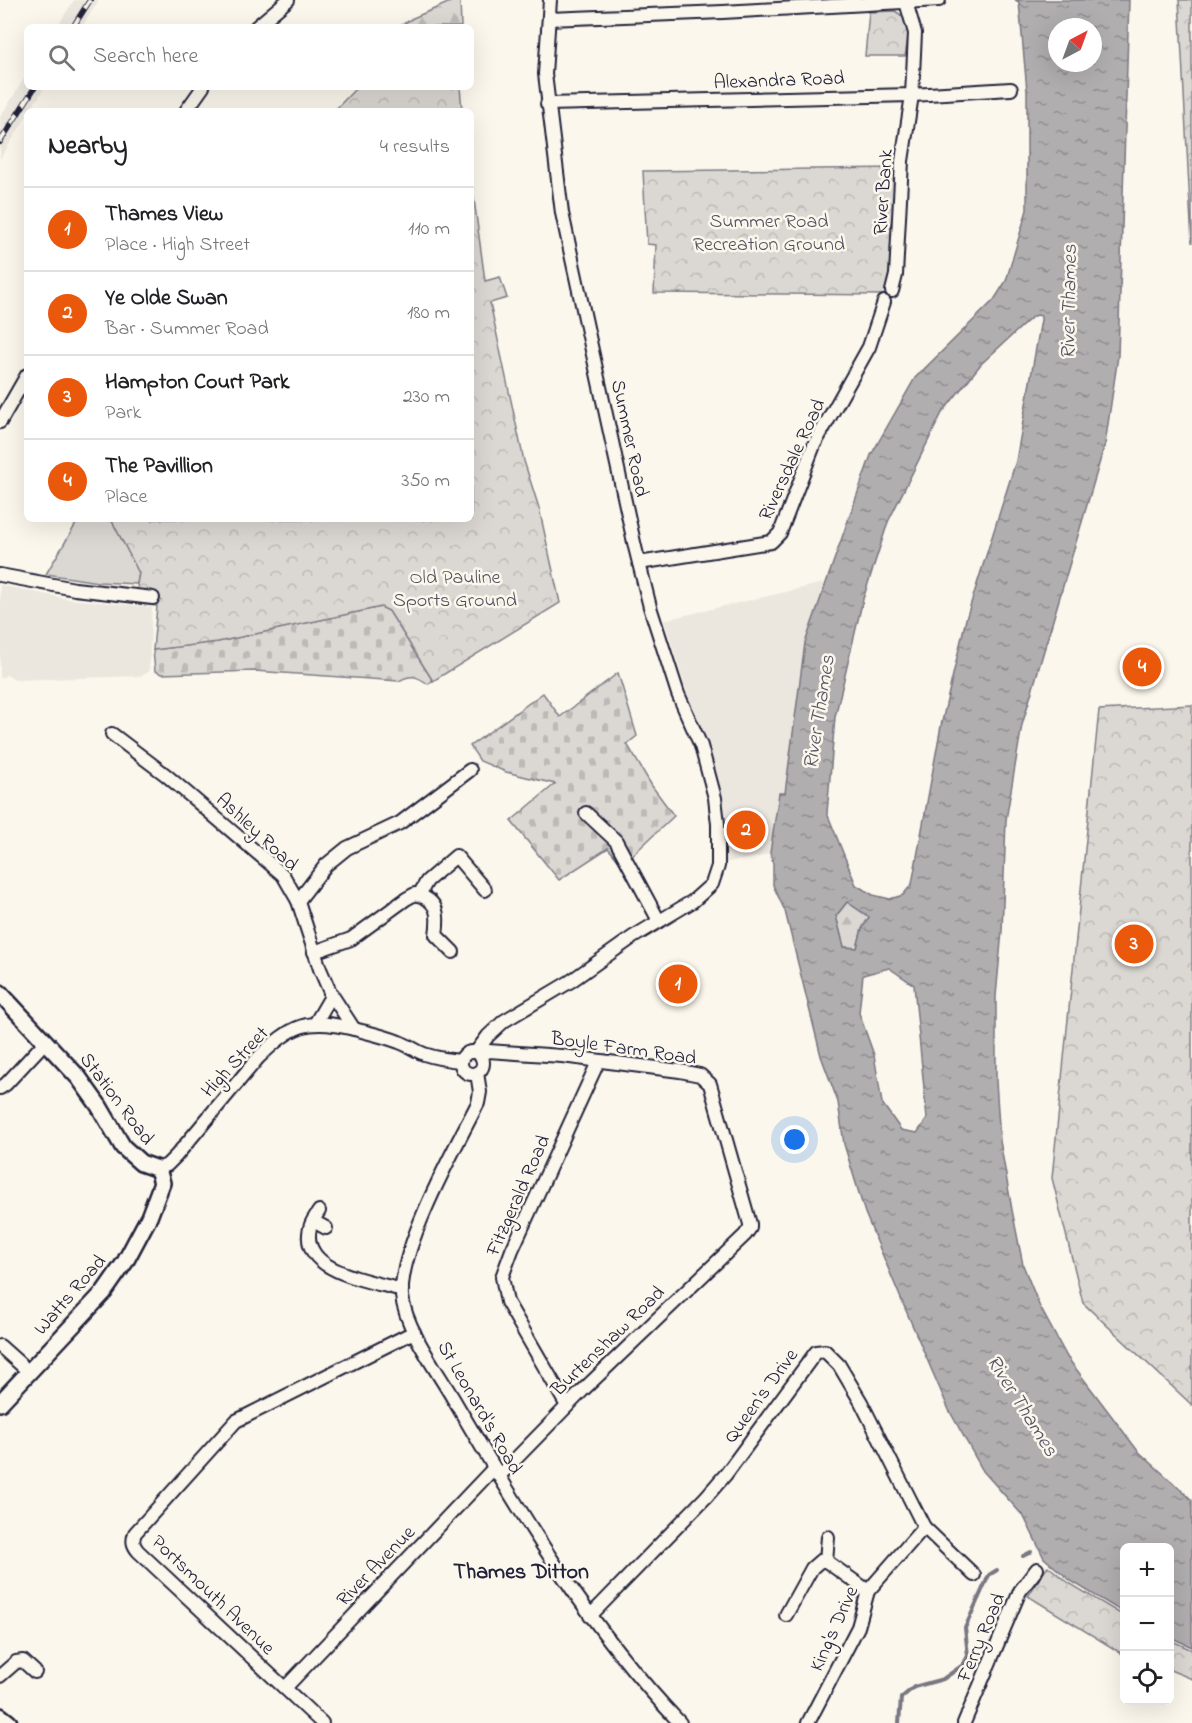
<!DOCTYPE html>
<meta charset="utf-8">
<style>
body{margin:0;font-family:"Indie Flower",sans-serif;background:#f2f2f2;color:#202124}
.controls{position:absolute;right:18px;bottom:18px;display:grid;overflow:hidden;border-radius:9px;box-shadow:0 6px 24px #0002}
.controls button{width:54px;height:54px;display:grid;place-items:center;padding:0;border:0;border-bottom:2px solid #e0e0e0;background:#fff;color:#202124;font:30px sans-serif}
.compass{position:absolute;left:1048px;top:18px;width:54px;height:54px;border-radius:50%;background:#fff;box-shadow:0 6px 24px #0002;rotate:41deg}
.you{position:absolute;left:795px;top:1140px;width:21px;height:21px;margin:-15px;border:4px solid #fff;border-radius:50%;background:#1a73e8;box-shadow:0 0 0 9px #1a73e833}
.badge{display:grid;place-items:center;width:39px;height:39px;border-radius:50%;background:#ea580c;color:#fff;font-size:20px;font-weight:700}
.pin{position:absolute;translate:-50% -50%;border:3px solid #fff;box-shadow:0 2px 6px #0006}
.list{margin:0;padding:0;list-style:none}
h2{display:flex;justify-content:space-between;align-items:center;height:78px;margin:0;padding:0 24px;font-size:26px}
h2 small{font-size:20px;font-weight:400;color:#757577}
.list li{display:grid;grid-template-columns:39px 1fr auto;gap:18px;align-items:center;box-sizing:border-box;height:84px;padding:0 24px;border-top:2px solid #e0e0e0}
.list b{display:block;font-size:22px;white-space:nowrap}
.list p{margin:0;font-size:20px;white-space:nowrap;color:#757577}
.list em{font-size:20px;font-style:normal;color:#757577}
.icon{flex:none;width:33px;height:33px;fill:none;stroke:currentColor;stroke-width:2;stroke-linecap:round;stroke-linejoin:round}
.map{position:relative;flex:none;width:1192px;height:1723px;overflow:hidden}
.search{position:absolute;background:#fff;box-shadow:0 6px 24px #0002;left:24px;top:24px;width:450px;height:66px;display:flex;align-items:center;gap:15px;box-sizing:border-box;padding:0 21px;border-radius:9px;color:#757577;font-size:22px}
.panel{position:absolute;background:#fff;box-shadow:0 6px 24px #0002;left:24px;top:108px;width:450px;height:414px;border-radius:9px}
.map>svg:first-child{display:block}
</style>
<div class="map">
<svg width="1192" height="1723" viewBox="0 0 1192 1723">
<defs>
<pattern id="forest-firs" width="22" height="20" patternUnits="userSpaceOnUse" patternTransform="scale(1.5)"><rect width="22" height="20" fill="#dbd8d3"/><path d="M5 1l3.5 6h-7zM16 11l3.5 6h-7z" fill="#bcb9b6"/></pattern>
<pattern id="cemetery-stones" width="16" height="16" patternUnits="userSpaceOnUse" patternTransform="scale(1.5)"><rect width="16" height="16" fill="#dbd8d3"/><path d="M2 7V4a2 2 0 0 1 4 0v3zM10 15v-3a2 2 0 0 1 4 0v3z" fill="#bcb9b6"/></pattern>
<pattern id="park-crowns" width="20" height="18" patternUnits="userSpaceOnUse" patternTransform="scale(1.5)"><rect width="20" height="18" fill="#dbd8d3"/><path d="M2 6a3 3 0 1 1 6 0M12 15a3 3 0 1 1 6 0" fill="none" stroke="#bcb9b6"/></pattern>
<pattern id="water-ripples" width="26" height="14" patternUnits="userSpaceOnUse" patternTransform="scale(1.5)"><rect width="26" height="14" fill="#b1aeb0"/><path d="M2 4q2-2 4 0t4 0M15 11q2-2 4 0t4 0" fill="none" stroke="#908d90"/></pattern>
</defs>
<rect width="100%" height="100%" fill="#fbf7ec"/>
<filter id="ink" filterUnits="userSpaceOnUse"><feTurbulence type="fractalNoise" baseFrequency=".0167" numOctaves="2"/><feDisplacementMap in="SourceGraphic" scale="12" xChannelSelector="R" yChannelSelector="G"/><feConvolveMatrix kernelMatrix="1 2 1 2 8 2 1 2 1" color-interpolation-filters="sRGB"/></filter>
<g filter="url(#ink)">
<g fill="#ebe7df">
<polygon points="74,0 99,0 82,27 57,27"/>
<polygon points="27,74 27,87 45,87 30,111 27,111 27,116 0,159 0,117"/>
<polygon points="828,582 805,643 785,793 778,793 770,853 758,857 723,863 719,794 664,620"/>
<polygon points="0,585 68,599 152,607 149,672 141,676 15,680 7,675 0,678"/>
</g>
<polygon fill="#dbd8d3" stroke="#7e7d87" stroke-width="1.5" points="79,519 111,519 139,573 137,584 98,582 46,574"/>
<g fill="url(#forest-firs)" stroke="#7e7d87" stroke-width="1.5">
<polygon points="455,0 460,0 461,27 398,27 413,18"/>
<polygon points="847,902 869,917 862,929 857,948 844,947 836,916"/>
</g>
<g fill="url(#cemetery-stones)" stroke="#7e7d87" stroke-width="1.5">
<path d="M381 607 389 611 433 681 428 684C417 676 411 674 399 681L254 671 162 674 155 671 153 650 218 642Z"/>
<polygon points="618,673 637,736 627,744 652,786 674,816 622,865 608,848 559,880 511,821 555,784 506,772 480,761 470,746 543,693 560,717"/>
</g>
<g fill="url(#park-crowns)" stroke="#7e7d87" stroke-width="1.5">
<polygon points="1179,0 1192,0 1192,243"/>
<path d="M895 11C914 22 908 36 905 56H865L869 12Z"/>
<polygon points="357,87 460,87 462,111 334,111"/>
<polygon points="896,168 891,259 886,295 654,293 656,245 647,244 643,171"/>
<polygon points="471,177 485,281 500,277 507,298 490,303 524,461 539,508 560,603 433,681 389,611 381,607 218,642 153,650 157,606 140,604 137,584 139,573 111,519 471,519"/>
<polygon points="1192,705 1192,1405 1083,1303 1052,1178 1099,710"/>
<polygon points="1048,1566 1069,1583 1124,1616 1124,1655 1028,1596"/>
<polygon points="1170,1640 1192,1650 1192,1679 1170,1670"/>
</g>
<path fill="url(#water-ripples)" stroke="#787681" stroke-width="1.5" fill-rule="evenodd" d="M1015 0H1129L1118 356 1105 444 1022 725 1006 820 1002 931 996 996V1081L1000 1141 1012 1210 1023 1265 1039 1305 1067 1357 1138 1451 1192 1500V1647L1170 1637V1548H1124V1613L1071 1581 1044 1558 1024 1517 983 1471 949 1410 904 1306 865 1213 844 1144 838 1102 821 1056 785 911 773 885V864L770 853 779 793H785L805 643 871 455 915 378 994 300 1006 281 1027 210V91L1019 2ZM1057 27H1093V63H1057ZM1037 315 1041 316V320L1016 461 966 619 941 726 912 884 903 895 890 899 873 895 856 885 827 813 835 717 863 599 888 522 942 413 981 364 1032 317ZM847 902 869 917 862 929 857 948 844 947 836 916ZM889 968 914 985 927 1119 917 1133 901 1130 882 1103 874 1055 859 1013 863 975Z"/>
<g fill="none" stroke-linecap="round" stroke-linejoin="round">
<g stroke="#787681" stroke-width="4">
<polyline points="1023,1556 1031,1552"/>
<polyline points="899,1723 901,1698 914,1687 943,1679 963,1665 968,1656 965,1628 989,1575 997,1570"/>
</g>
<g stroke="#22223b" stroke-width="16">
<g id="minor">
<polyline points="549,19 723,12 939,0"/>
<polyline points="256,27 288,0"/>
<polyline points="547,104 912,95 1011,89"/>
<polyline points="186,111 203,87"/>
<polyline points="892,291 896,275 902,161 912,95 915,33 906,2"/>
<polyline points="0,422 27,375"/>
<polyline points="639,563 771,542 780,533 814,445 869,347 884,302"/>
<polyline points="0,575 75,589 153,598"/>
<polyline points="112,734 166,775 283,875 298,901 320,969 330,992 354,1029"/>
<polyline points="586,813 616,841 659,921"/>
<polyline points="419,895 427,881 456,856 485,890"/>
<polyline points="298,901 326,865 347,848 400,823 470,770"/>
<path d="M314 952 351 939 406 899 415 894C439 900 439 915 436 935L453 952"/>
<polyline points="316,1022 330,998 330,992"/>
<circle cx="472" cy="1063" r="11"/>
<polyline points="476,1052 488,1036 504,1021 571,981 633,937 693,901 712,884 718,866 718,824 715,798 701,746 678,694 650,607 635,547 562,213 545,74 550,0"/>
<polyline points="481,1056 488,1051 562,1056 680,1071 700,1075 710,1084 750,1224 750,1228 745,1235 582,1391 499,1476"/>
<path d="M477 1073 480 1092 478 1103C456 1146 398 1250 402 1296 405 1328 438 1372 454 1400 522 1516 587 1625 680 1723"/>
<polyline points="0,1088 6,1084 46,1041"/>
<path d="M158 1169 167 1165 176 1156 258 1058C292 1025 307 1017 354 1029 369 1033 384 1036 399 1042 408 1045 416 1051 424 1054 436 1058 449 1060 461 1061"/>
<path d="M319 1211C316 1216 311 1222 310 1228 299 1273 373 1281 402 1290"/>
<polyline points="313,1221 326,1228"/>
<polyline points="0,1346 28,1371"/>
<polyline points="567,1406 507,1302 502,1277 512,1250 598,1062"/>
<polyline points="826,1561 828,1537"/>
<polyline points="786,1615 812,1568 820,1561 826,1561 868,1591"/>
<polyline points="590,1616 706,1497 726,1474 816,1352 825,1351 839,1365 861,1402 924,1527 974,1575"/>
<polyline points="0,1676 16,1662 23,1661 35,1672"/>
<polyline points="285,1688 494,1468"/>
<path d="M322 1723 138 1551C133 1545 132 1541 135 1533L236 1421 414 1332"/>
<polyline points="808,1723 858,1627 868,1591 924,1527"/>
<polyline points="964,1723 1020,1591 1037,1569"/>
</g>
</g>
<g stroke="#22223b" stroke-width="20">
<g id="major">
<polyline points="0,993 79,1078 99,1106 123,1147 141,1163 158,1169 162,1183 149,1217 125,1262 104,1292 0,1403"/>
<polyline points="0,1716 9,1723"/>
</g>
</g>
<use href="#minor" stroke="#fbf7ec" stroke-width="12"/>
<use href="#major" stroke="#fbf7ec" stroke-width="15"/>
<g stroke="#22223b" stroke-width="6">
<g id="rail">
<polyline points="73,27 90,0"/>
<polyline points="0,142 35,87"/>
</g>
</g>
<use href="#rail" stroke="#fbf7ec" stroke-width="4" stroke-dasharray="11" stroke-linecap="butt"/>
</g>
</g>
<g text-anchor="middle" stroke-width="5" stroke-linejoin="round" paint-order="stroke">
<g font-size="20" fill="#22223b" stroke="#fbf7ec">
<text transform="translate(779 79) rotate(-2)" y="7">Alexandra Road</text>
<text transform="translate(882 192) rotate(-86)" y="7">River Bank</text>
<text transform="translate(631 438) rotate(78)" y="7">Summer Road</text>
<text transform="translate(791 459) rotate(-65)" y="7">Riversdale Road</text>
<text transform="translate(258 831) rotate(43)" y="7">Ashley Road</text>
<text transform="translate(624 1047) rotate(8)" y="7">Boyle Farm Road</text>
<text transform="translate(234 1061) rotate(-47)" y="7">High Street</text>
<text transform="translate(118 1098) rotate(53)" y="7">Station Road</text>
<text transform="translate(517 1195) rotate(-66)" y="7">Fitzgerald Road</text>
<text transform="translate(69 1294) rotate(-49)" y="7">Watts Road</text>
<text transform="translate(607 1340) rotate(-44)" y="7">Burtenshaw Road</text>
<text transform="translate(760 1395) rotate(-54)" y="7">Queen's Drive</text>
<text transform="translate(481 1407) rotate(60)" y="7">St Leonard's Road</text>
<text transform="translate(375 1565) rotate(-46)" y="7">River Avenue</text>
<text transform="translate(214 1594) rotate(44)" y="7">Portsmouth Avenue</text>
<text transform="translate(833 1628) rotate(-66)" y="7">King's Drive</text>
<text transform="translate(980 1637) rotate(-67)" y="7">Ferry Road</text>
</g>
<g font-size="20" fill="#505061" stroke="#fbf7ec">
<text x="769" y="227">Summer Road<tspan x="769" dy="23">Recreation Ground</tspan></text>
<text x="455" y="583">Old Pauline<tspan x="455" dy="23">Sports Ground</tspan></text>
</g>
<g font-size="21" font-style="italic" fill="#545364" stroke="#fbf7ec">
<text transform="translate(1068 302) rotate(-89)" y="7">River Thames</text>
<text transform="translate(818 712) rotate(-81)" y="7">River Thames</text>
<text transform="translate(1023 1405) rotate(58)" y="7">River Thames</text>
</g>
<g font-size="22" font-weight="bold" fill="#22223b" stroke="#fbf7ec">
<text x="521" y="1578">Thames Ditton</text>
</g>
</g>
</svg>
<div class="controls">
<button>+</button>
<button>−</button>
<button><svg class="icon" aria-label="locate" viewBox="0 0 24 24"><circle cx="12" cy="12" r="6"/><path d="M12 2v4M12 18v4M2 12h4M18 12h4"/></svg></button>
</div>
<svg class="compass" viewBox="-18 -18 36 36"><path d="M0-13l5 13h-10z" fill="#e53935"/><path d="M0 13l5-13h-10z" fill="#757577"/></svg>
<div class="you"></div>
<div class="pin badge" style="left:678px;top:984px">1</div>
<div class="pin badge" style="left:746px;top:830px">2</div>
<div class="pin badge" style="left:1134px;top:944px">3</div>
<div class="pin badge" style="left:1142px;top:667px">4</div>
<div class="search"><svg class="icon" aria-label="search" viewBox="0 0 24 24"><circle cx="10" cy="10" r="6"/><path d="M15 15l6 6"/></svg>Search here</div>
<section class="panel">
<h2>Nearby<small>4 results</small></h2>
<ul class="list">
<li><span class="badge">1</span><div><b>Thames View</b><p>Place · High Street</p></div><em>110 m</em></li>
<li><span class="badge">2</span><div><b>Ye Olde Swan</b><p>Bar · Summer Road</p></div><em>180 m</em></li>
<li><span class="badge">3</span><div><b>Hampton Court Park</b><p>Park</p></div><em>230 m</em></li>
<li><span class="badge">4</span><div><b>The Pavillion</b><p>Place</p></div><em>350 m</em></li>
</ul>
</section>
</div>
